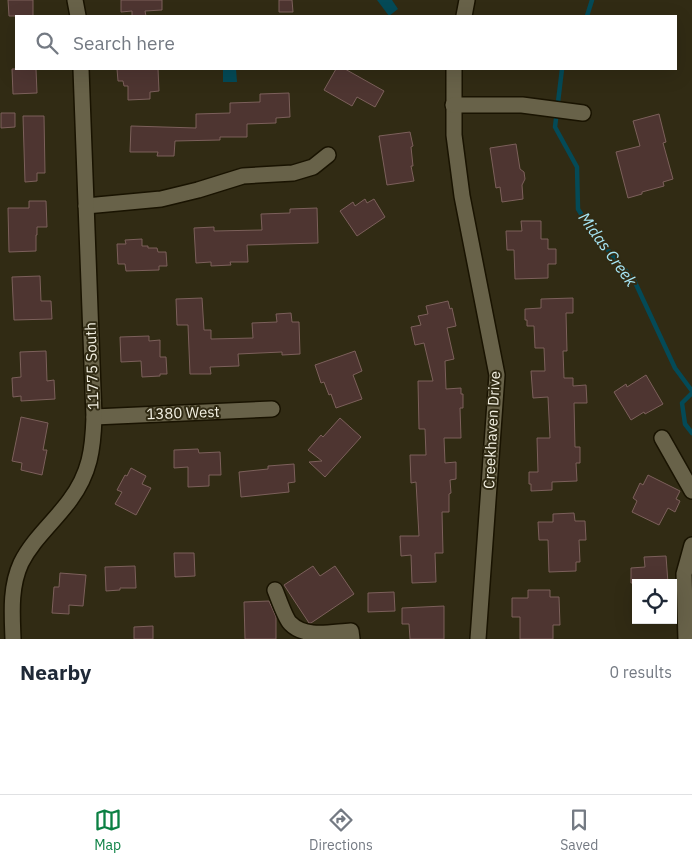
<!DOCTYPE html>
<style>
body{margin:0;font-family:"IBM Plex Sans",sans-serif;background:#f6f6f7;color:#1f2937}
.controls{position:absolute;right:15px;bottom:15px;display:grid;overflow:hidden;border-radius:0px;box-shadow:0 5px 20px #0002}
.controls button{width:45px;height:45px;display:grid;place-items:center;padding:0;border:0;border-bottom:1px solid #e0e1e3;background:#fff;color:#1f2937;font:25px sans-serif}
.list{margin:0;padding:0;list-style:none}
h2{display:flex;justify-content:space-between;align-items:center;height:65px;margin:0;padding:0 20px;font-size:21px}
h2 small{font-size:16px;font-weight:400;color:#747a83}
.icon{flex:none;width:28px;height:28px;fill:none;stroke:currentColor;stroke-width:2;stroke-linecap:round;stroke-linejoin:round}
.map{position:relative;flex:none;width:692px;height:639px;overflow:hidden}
.search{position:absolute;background:#fff;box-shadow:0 5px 20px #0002;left:15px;right:15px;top:15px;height:55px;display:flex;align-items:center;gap:12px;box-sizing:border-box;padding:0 18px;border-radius:0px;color:#747a83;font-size:19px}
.sheet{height:155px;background:#fff}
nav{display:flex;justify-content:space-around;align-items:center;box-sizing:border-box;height:70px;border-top:1px solid #e0e1e3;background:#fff;font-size:14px;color:#747a83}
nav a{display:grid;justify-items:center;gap:2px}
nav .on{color:#0b8043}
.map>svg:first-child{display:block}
</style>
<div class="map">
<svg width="692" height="639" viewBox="0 0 692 639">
<rect width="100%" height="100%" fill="#312b14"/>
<g fill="#044a57">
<polygon points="377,0 392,0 398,9 389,16"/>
<polygon points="223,69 236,69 237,82 223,82"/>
</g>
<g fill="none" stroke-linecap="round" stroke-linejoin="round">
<g stroke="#044a57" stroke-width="4.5">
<polyline points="587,16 592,0"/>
<polyline points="562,69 555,127 577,167 578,209 593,233 634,280 675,368 692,391"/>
<polyline points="692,393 682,403 685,424 692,433"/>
</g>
</g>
<g fill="#4e3531" stroke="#7c605b">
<polygon points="8,0 33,0 33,16 9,16"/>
<polygon points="121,0 162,0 162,10 145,11 146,16 132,16 132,11 121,12"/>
<polygon points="279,0 292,0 293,12 279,12"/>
<polygon points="12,69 36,69 37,93 13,94"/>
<polygon points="117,69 158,69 159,91 150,92 150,99 128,100 128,86 124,86 123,81 118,81"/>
<polygon points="336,69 345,69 384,91 375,107 357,97 352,106 324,90"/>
<polygon points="289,93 290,117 276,118 276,123 247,124 247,137 220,137 220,140 175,141 174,156 157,156 158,152 130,152 131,126 196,128 196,114 230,113 230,103 260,102 260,94"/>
<polygon points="1,113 15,113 15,127 1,128"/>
<polygon points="659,114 666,142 663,143 673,179 663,182 664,186 642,192 642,194 628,198 616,152 640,146 633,121"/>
<polygon points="23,116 44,116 45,173 37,173 37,181 25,182"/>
<polygon points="410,132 413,146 411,147 413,166 411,166 414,181 387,185 379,136"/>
<polygon points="516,144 520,169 524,172 525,179 522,185 523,199 502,202 500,187 496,188 490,148"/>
<polygon points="365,199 367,203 374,199 385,217 357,236 340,211 353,202 355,206"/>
<polygon points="29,201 46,201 47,227 37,227 37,235 36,235 36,251 9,252 8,208 29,208"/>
<polygon points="317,208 318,243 247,245 248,262 230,262 231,265 211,266 211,262 196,263 194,228 214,227 214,231 262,230 261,214 290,213 290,209"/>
<polygon points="521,221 541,221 541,239 548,239 548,249 556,249 556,264 548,264 548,278 515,279 514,250 507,250 506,231 522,231"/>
<polygon points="142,239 142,246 148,246 148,248 157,248 158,252 166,252 167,266 159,266 159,270 126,271 125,264 118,264 117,244 126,244 125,240"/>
<polygon points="40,276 41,301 51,301 52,319 14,320 12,277"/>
<polygon points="202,298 204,330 211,330 211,339 253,338 252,323 277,322 276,314 291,313 292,322 299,322 300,354 282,355 282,352 238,354 239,366 210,367 211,374 190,374 188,325 177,325 176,299"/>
<polygon points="573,298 573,313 566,313 567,351 563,351 564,378 573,378 573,386 586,385 587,403 574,403 575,447 580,447 580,463 576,463 577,481 552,482 552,490 531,491 531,484 529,484 529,472 538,472 537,438 550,438 548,397 533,398 531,371 545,371 544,348 535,348 534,326 527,326 527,320 525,320 525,309 541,308 541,299"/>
<polygon points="448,301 450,309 452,308 456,326 447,328 454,359 445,361 446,389 461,388 461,394 463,394 463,408 460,408 461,438 444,438 445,463 456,462 456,479 450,480 451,493 449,494 449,512 442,512 443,553 435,553 436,582 412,583 411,555 401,556 400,536 419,536 416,482 411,483 410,455 426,455 425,429 419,429 418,381 433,381 424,343 415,345 411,327 421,325 418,316 428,314 426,306"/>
<polygon points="149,336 149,341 160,340 160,357 166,357 167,374 160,374 160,376 142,377 141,361 121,362 120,337"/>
<polygon points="46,351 47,381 54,380 55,399 21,401 21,396 13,397 12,378 21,377 20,352"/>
<polygon points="355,351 362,371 353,375 362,399 336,408 331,394 329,395 324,382 321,383 315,365"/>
<polygon points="646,375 663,404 645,414 644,412 631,420 614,392 626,384 627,387"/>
<polygon points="21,417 48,423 43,450 47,450 42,475 21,470 22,463 12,461"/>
<polygon points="340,418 361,437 325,477 309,462 322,461 308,450 321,435 323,437"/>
<polygon points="198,449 199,453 220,452 221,475 209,475 209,486 188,487 188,467 174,468 174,450"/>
<polygon points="294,464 295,482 288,483 289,492 241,497 239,472 268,469 268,466"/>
<polygon points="131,468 146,476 142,484 151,488 136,515 115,504 122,492 117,490 125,475 127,476"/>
<polygon points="648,475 680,491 676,499 680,501 675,512 668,508 659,525 632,512 637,501 633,498 640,483 643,485"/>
<polygon points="574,513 575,521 585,521 586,540 579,540 580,562 576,562 576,571 549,572 548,540 539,540 538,522 553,522 553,514"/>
<polygon points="174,553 194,553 195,576 175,577"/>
<polygon points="666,556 668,583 631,583 631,568 645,567 644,557"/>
<polygon points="135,566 136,588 120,588 120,590 106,591 105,567"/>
<polygon points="313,566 320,576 335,566 354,594 311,623 309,623 284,585"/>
<polygon points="60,573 86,575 83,606 69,605 69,614 52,613 54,587 59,587"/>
<polygon points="528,590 550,590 550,597 559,597 560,625 553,625 553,639 520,639 520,617 512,617 512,598 528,598"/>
<polygon points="394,592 395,611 368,612 368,593"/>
<polygon points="269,601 276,617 276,639 245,639 244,602"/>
<polygon points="444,606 444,639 410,639 409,624 402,624 402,608"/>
<polygon points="153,626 153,639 134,639 134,627"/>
</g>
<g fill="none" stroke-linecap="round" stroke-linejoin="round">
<g stroke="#191301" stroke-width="18">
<g id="minor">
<polyline points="75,0 78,16"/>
<polyline points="464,16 467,0"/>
<polyline points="454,69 454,135 462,196 497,375 478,639"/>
<polyline points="453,105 522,105 583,113"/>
<polyline points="86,206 161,199 198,190 243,176 293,173 313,167 328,155"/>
<polyline points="94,417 272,409"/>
<polyline points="662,438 692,491"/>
<path d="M275 590C278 597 285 618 290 623 305 639 332 632 351 631L352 639"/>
<path d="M13 639C12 613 10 587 21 563 33 539 54 522 70 500 90 473 93 449 94 417L81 69"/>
<polyline points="686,639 684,574 692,545"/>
</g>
</g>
<use href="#minor" stroke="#686249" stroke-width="15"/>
</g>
<g text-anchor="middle" stroke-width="4" stroke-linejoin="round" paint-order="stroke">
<g font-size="15" fill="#f3f0e2" stroke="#312b14">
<text transform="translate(92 366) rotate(-92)" y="5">11775 South</text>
<text transform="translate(183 413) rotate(-2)" y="5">1380 West</text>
<text transform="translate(492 430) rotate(-87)" y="5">Creekhaven Drive</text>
</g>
<g font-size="16" font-style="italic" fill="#a8e7f7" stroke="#312b14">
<text transform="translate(608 249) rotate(54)" y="6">Midas Creek</text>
</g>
</g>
</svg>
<div class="controls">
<button><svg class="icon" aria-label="locate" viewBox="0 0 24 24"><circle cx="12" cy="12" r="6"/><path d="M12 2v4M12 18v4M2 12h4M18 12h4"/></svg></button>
</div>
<div class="search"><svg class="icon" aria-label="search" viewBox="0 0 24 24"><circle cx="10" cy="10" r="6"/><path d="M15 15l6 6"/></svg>Search here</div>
</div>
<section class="sheet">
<h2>Nearby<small>0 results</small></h2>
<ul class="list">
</ul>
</section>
<nav>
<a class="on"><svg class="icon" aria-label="map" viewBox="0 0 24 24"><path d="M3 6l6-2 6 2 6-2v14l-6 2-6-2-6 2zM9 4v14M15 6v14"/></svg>Map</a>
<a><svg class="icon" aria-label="directions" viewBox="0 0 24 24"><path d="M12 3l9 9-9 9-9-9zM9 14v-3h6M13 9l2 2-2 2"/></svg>Directions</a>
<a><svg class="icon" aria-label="saved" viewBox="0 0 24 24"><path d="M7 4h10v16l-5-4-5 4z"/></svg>Saved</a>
</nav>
